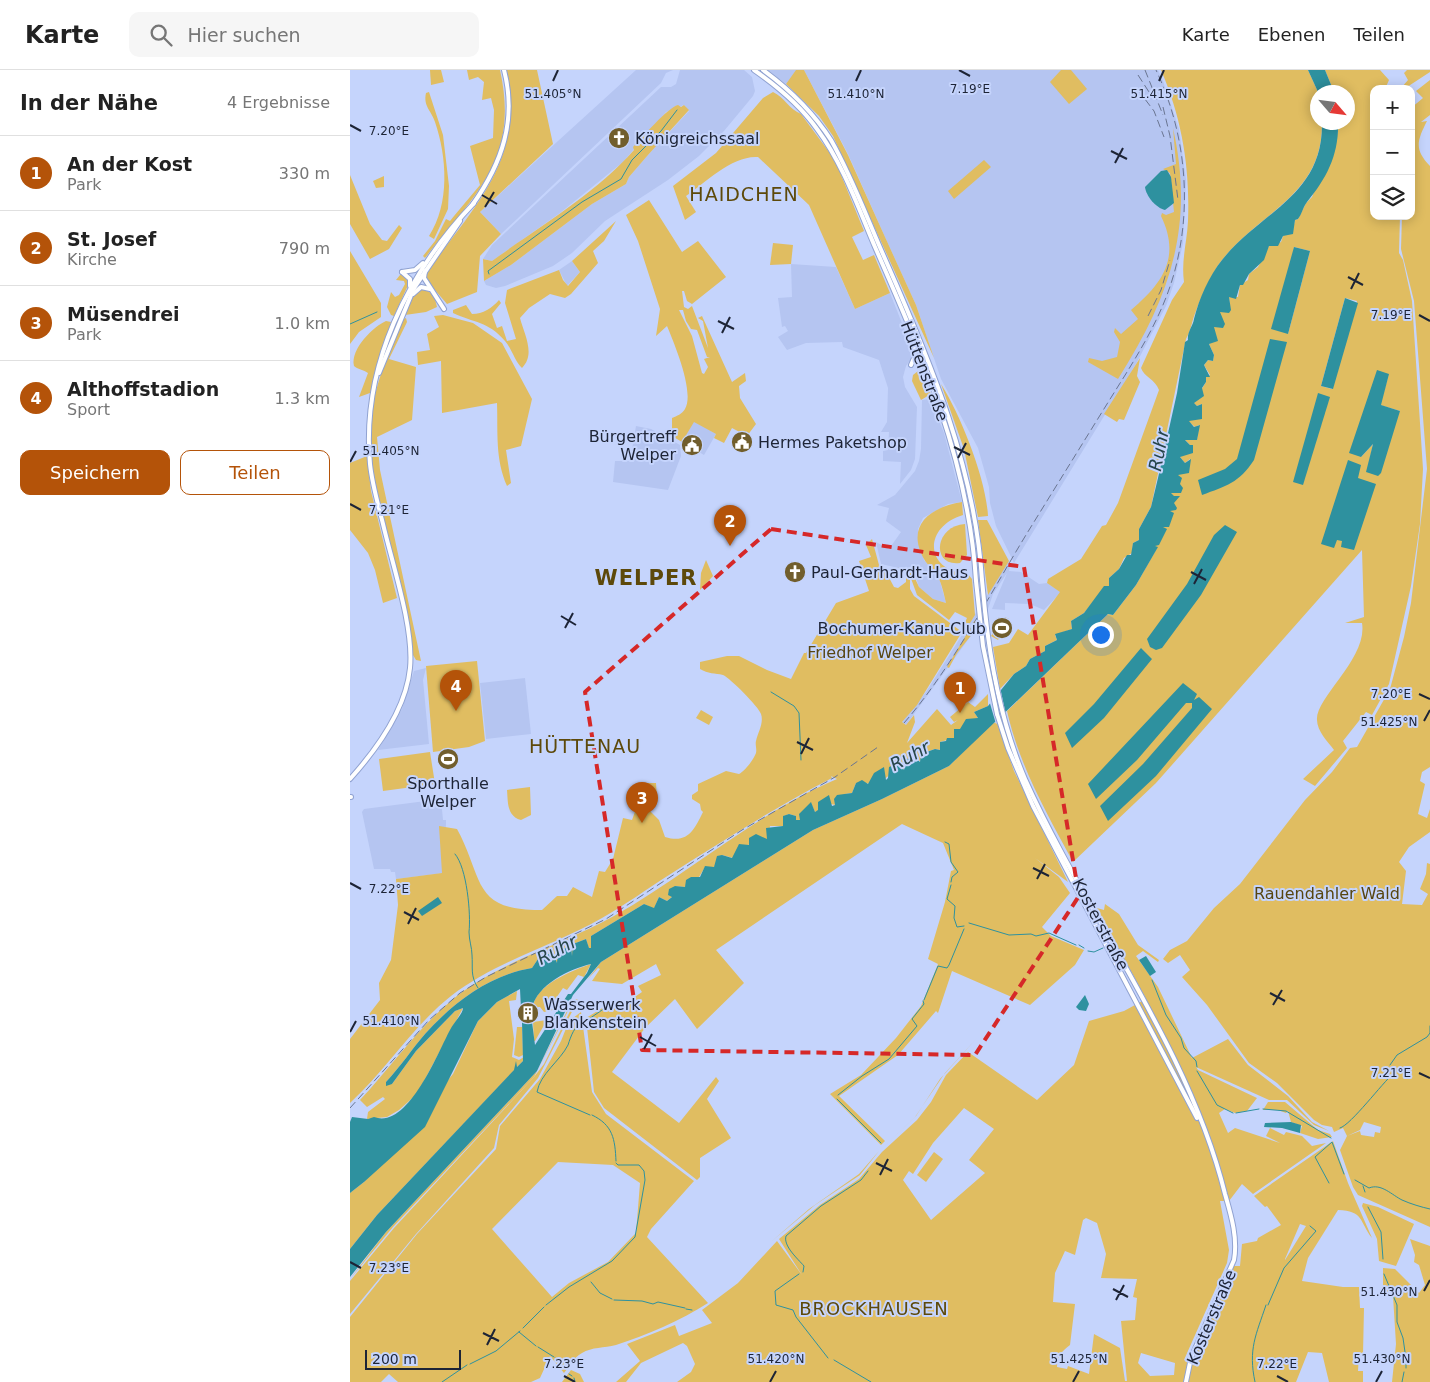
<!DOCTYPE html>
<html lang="de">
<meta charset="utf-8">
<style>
body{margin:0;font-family:"DejaVu Sans",sans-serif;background:#f6f6f6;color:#222}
.controls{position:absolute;right:15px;top:15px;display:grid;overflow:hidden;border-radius:10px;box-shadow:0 2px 12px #0003}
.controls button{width:45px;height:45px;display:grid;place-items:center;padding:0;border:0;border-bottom:1px solid #e0e0e0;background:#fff;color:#222;font:25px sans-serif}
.compass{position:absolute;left:960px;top:15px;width:45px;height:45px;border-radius:50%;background:#fff;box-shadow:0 2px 12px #0003;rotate:118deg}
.scale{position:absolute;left:15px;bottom:12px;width:96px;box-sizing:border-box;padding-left:5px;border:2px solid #1d2436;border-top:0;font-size:14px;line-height:18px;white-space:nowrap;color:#1d2436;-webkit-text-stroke:4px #c5d4fc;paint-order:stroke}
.you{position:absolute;left:750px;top:564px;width:18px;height:18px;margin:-12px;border:4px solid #fff;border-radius:50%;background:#1a73e8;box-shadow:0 0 0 8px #1a73e833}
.badge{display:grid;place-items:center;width:32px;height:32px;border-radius:50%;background:#b45309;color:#fff;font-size:16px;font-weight:700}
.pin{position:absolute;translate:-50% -41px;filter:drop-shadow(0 1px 2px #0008)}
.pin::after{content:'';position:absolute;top:26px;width:18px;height:15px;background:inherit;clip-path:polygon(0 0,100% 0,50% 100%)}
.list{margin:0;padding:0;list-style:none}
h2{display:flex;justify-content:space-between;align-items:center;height:65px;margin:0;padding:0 20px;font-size:21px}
h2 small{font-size:16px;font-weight:400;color:#767676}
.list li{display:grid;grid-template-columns:32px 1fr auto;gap:15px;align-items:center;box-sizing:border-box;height:75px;padding:0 20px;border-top:1px solid #e0e0e0}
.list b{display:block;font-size:19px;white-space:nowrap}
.list p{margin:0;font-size:16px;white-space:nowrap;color:#767676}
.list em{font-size:16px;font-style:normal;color:#767676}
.actions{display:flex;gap:10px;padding:15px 20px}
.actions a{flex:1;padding:11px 0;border:1px solid #b45309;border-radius:10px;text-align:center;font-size:18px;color:#b45309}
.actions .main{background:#b45309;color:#fff}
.icon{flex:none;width:28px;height:28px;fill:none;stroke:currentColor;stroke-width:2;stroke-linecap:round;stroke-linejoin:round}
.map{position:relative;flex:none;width:1080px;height:1312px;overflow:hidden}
header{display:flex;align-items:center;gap:30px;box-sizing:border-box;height:70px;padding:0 25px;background:#fff;border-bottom:1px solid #e0e0e0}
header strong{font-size:24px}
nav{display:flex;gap:28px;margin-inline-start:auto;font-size:18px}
.search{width:350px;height:45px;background:#f6f6f6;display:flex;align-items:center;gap:12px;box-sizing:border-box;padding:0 18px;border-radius:10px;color:#767676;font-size:19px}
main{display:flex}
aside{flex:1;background:#fff}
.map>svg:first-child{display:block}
</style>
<header>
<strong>Karte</strong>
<div class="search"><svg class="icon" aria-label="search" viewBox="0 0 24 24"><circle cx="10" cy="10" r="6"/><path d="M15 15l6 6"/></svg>Hier suchen</div>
<nav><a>Karte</a><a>Ebenen</a><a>Teilen</a></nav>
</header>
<main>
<aside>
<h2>In der Nähe<small>4 Ergebnisse</small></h2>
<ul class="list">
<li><span class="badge">1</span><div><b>An der Kost</b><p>Park</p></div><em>330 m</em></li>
<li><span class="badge">2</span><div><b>St. Josef</b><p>Kirche</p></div><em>790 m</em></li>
<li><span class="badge">3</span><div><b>Müsendrei</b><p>Park</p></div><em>1.0 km</em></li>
<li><span class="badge">4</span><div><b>Althoffstadion</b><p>Sport</p></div><em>1.3 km</em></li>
</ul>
<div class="actions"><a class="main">Speichern</a><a>Teilen</a></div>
</aside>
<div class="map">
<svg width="1080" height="1312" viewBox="0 0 1080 1312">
<rect width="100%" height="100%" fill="#c5d4fc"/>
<g fill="#b5c5f1">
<polygon points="286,0 323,0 316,3 311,13 151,164 130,142"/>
<polygon points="330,0 394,0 402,7 405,21 403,26 374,61 349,86 318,110 255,151 222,183 203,196 155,216 146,218 136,215 134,211 161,195 242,134 276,114 279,107 298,85 339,41 334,35 316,42 273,92 210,143 142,191 133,189 142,175 311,17 321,17 326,14"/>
<polygon points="418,0 447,0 436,14"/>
<polygon points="454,0 808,0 813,11 829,59 836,110 833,173 824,213 816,236 786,294 664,493 646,456 640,433 639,417 628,378 591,309 566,235 535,167 498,84"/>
<polygon points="222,191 230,202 217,216 209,200"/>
<polygon points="441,194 486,197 505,239 540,223 563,281 561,289 556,296 553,307 555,317 567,337 565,389 561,400 550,414 551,392 533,391 533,381 538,380 539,362 531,362 537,352 538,318 529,290 493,277 492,272 456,273 437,280 428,267 438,261 435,256 432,257 428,228 442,227"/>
<polygon points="580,329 594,363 612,432 598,434 573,448 568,459 574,490 589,508 596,533 583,529 569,517 566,508 553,499 531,494 526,472 539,479 551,462 536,451 539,438 527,435 545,425 565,401 569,391 571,379 572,330"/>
<polygon points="344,351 366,364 354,385 332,372"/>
<polygon points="286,356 301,359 330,375 331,386 318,420 263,412 265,391 280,391"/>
<polygon points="656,488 660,496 659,501 671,502 689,514 697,513 711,522 694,540 680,534 655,533 655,540 642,539 657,503 643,524 636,545 556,655 552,652 576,622 641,519"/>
<polygon points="76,598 73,610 79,674 28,680 52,639 64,601"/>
<polygon points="175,608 181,664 136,669 130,613"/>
<polygon points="91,729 93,750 96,750 96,753 94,803 46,809 45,802 41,802 40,799 24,799 12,742 14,739"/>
</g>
<g fill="#e0bd61" fill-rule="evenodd">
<polygon points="80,0 91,0 94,12 81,15"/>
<path d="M117 0H150C170 91 125 123 75 188L73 186 85 171 96 149 100 151 104 146 130 115 120 76 143 68 144 40 141 28 132 30 134 12 128 7 119 10Z"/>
<path d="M156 0H187L203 74 130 142 151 164 130 186 127 222 97 234 78 212 76 204C125 133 175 93 156 0Z"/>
<polygon points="446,0 454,0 498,85 535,167 566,235 584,288 483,66 469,46 436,14"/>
<polygon points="711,0 721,0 737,19 719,34 700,12"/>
<path d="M811 0H958L968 22V52L972 53C973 125 911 141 872 190 863 201 851 227 846 241 842 250 841 261 836 269L801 437 789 459V470L783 473 782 483 774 488 769 499 759 508V516L746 528 734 543 721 551 722 559 705 565 707 570 695 576V581L680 589 676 596 664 604 650 619 643 577 659 573 668 559 678 565 710 522 697 513 698 509 731 489 752 456 756 455 768 433 809 320C805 309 794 307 791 298L822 230 834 212C831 191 837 172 838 151 840 97 832 49 811 0Z"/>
<path d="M975 0H1030L1039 10 1035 19H1024V146H1050L1049 183 1053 190 1062 231 1073 399 1070 454 1061 516 1039 614 1022 645 1016 642 993 671 997 678 965 716 953 709 984 680C978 672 967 661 967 650 965 628 1018 588 1012 553H995L1014 547 1012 480 806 713 723 792C697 744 669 695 657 641L758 544 763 545 786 515 807 478 803 476 824 433 821 423 830 414 826 405 839 400 840 389 835 393 830 387 840 375 834 369H847L849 355 845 357 838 351 852 334 847 336 843 333 856 312V307L860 305 854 295 858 290 863 291 864 285 859 274 866 266 863 257 869 241 880 238 879 227H888L890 215 898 210 899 204 908 197 919 176 931 172 933 166 943 159 945 150 948 149 956 133 962 127 988 62V53L998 52V22H984ZM944 177 960 181 938 264ZM995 228 1007 231 982 319 971 316ZM1039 304 1030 335 1050 341 1017 402 1023 374 1011 387Z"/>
<polygon points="1057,0 1080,0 1080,2 1054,19 1052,17 1058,10 1054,3"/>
<path d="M1080 10V45L1071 52 1077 51C1067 71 1064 79 1080 96V697L1072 702 1070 711 1075 714 1068 744 1077 748 1080 739V762L1059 777 1049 792 1056 801 1052 834 1072 835 1078 824 1070 819 1076 804 1077 793 1080 794V1157L1008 1125 1003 1117 990 1080 997 1066 1010 1061 1011 1065 1024 1067 1025 1062 1030 1063 1031 1057 1014 1052 1010 1060 997 1066 993 1058 984 1062 982 1057 972 1055 964 1050 927 1013 899 993 857 935 832 907 840 900 830 885 818 893 813 889 820 880 837 871 864 838 890 814 955 730 982 702 1000 678 1007 677 1040 619 1054 567 1061 533 1077 399 1064 231 1051 179 1052 146 1064 144V127L1061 126V38L1073 28 1066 21Z"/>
<path d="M428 17C450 27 469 55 482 75L573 285H571L551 232 486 84 455 42Z"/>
<path d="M79 22 93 65 99 116 98 139 84 169 79 166C100 134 97 87 85 52 81 40 73 36 76 23Z"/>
<path d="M423 22C434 27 439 39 451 44L485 90 514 161 502 167 513 190 524 185 540 223 505 239 459 135 408 87C383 85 356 112 336 126L346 142 335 150 323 116 366 83 413 28Z"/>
<path d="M328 35 331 37 334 35 339 40 298 85 279 107 276 114 242 134 161 195 134 211 133 189 142 191C190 156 244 125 284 80L283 77C293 67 317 38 328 35Z"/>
<path d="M823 58C845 156 820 227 768 309L738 292 739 288 752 291 767 287 770 272 764 262 765 258 771 264 788 249 781 240C813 213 831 187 811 146L812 143 816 145 824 142 820 103 813 99 826 94Z"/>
<polygon points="634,90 641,97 604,129 598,121"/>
<polygon points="0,105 20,154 32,170 37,171 49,155 52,158 39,179 20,189 0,154"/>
<polygon points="34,106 34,117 26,118 23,111"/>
<path d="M299 130 332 182 348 171 376 207 342 234 337 231 334 221H332L334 237 338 239 342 236 358 278 353 251 348 248 352 246 382 312 395 303 396 311 389 316 390 328 406 354 397 366 382 358 374 373 364 368 366 364 344 352 332 372 322 366V348C327 346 332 344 335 339 345 322 324 273 317 256L306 266 310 239 288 171 276 145ZM329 240H333L336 251 341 259 347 260 357 287H360L354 289 358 297 354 304 352 303 342 266Z"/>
<path d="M266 151 254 171 243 181 248 193 221 224 215 228 200 224 179 238 170 248C174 264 186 284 172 298 165 292 162 279 155 271 138 251 124 253 103 243V240L116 235 122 244C133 244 142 238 149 230L151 233 142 244 147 258 152 256 157 271 166 269 155 233 157 220 209 200 213 210 218 216 230 202 222 191Z"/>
<polygon points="423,173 443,175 441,194 420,195"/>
<polygon points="0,181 31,233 31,247 9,262 0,274"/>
<polygon points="50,205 53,205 59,213 44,246 41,245 37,237 41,222 45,227 49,225 55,214 54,211 46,210"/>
<polygon points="69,220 76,220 84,225 87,237 76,242 55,245 63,227"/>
<path d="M93 245 123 253 152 273 182 329 171 376 156 380 161 413 157 416C145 389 148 362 147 333L92 343 91 291 68 295 67 282 80 280 77 264 89 257 84 246Z"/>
<path d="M56 248 57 252 39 289 66 297 62 350 27 367 30 400 71 591 66 590 63 585C59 510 20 438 20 361 21 322 38 284 53 249Z"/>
<path d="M36 251 41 252 20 323 9 327 18 303C14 300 7 299 4 296 0 279 24 256 36 251Z"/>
<polygon points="790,288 787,306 790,312 774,350 769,349 767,352 754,344"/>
<polygon points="568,301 571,303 581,324 571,330 562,311 563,305"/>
<path d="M591 314C610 344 636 408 638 446L628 447 614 379Z"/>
<polygon points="17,386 21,421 47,528 33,533 25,500 18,483 0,460 0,393"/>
<path d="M612 432 613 445C573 457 574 501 618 504L622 509 625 545 615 561 612 559 617 548 605 542 599 550 567 525 559 503 547 497 563 504 569 517 583 529 596 533C594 525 592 514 588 507 584 500 577 495 574 489 555 455 581 437 612 432Z"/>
<polygon points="628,450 637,450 659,491 638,525"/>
<path d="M615 454 617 485 610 493C581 497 584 456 615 454Z"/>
<path d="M522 469 529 495 535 500 544 517 548 518 556 512V505L560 509V519L564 526 612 562 567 635 552 652 556 655 564 645 565 652 557 673 587 639 601 655 608 650 604 652 600 647 618 632 625 637 638 624V636L624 642 628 648 604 668 590 672 591 680 585 679 573 683 570 691 567 689 554 691V700L550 693C536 711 529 715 506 713L502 723 495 724 486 735 468 732V741L465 742 461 733 450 751 446 750V746L439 744 434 746 433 756H420L418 769 388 778 383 788 372 785 364 797H355L349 807H341L335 817 325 816 323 826 317 831 309 827 304 839 294 834 241 866V878L239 879 236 869 223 874 224 886H222L221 875 207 893 202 883 188 889 182 898C140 905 104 932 75 964 62 979 51 996 36 1012L42 1014 66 981 105 941 113 938 67 1024 49 1040 37 1047 17 1049 18 1042 35 1029 33 1027 17 1037 10 1030C41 997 67 959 102 930 146 893 214 874 264 846 338 804 408 742 487 709L481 706 482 708C426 737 372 771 319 805 297 819 275 835 252 848 203 876 146 891 101 926 63 956 36 1000 0 1033V969L30 930 29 913 41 890 48 835 46 809 92 803 89 756 107 759C134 808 121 841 192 840L207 826H217L223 817 242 827 249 801 255 802 263 789 273 748 282 750 287 736 297 734 298 739 309 750 315 767C338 774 344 760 353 742L351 740 350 734 342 729V725L348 721V714L376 701 389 704C395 701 404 689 406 683 407 679 405 674 406 671 408 662 414 653 411 644 409 637 380 608 373 605 365 603 358 604 350 599V592L377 586H389L417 600 441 609 454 583H456L486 533 519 521 509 491 521 487 516 475Z"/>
<polygon points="356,490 363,506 350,520 351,503"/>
<polygon points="655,547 659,549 654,556 659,560 655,565 652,563 648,570 641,566"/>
<polygon points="625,550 627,558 607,583 599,598 597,597"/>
<polygon points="127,591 135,671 119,677 83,682 76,596"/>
<polygon points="351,640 363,647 359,655 346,648"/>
<polygon points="647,652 664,701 718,812 685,788 709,807 720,823 692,857 701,866 734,880 725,895 680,935 602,901 588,943 586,941 548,985 489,1026 535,1071 531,1075 480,1024 511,1005 546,968 571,936 588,894 578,889 595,832 601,801 604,800 593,773 552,754 366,880 394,913 347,959 325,929 295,958 262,1002 329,1053 366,1007 369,1011 357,1029 381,1068 350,1088 350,1107 347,1110 254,1038 244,1022 236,948 264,931 270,937 292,922 288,916 311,905 306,894 272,914 242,911 250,899 248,898 237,910 251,892 463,760 532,729 599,696 641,654"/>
<polygon points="80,682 85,714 33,721 29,689"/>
<polygon points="290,713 306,713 307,729 289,730"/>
<path d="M180 717 181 745 171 750C157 746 158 733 157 720Z"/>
<path d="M755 834 769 844 788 875 809 890 808 892 793 881 786 886 808 917 842 988 878 969 898 995 938 1026 962 1052 979 1061 964 1055 937 1030H919L846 997 848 1000 907 1028 897 1041 885 1043 875 1039 869 1043 878 1063 885 1058 930 1073 916 1066 920 1058 934 1065 936 1062 952 1066 962 1076 976 1073 903 1124 892 1114 879 1131H870L879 1180 877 1193 834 1290 844 1287 884 1196H890L892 1174 907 1171 908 1168 931 1155 917 1136 915 1137 904 1126 983 1071 998 1113 1022 1168C1009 1151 1014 1141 988 1140L958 1188 952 1211 993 1217H1009L1010 1238H1014L1013 1284H1009L1008 1301H1013V1312H979L972 1283 958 1282 946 1312H327L341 1302 345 1294 337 1276 333 1273 291 1293 276 1312H266L290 1291 277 1274 325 1255 329 1266 362 1253 352 1240 388 1213 427 1171 452 1205 429 1169 470 1135 509 1109 532 1082 567 1050 581 1032 596 1005 618 982 687 1030 724 995 739 951 774 941 796 929 747 838 754 840ZM614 1038 644 1059 619 1090 635 1103 581 1150 553 1110 559 1101 563 1104 583 1073ZM736 1148 747 1153 756 1184 751 1208 787 1209 783 1227 787 1228 785 1250 771 1251 777 1311H775L770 1278 744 1264 739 1304 718 1296 717 1299 707 1297C707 1286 712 1281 720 1275L725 1234 703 1232 705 1203 715 1181 725 1185 733 1150ZM950 1154 956 1156 935 1190V1189ZM791 1283 825 1293 824 1305 800 1306 788 1293Z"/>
<path d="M241 894 234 907 228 905 217 920 213 918 204 931 208 934 203 940 194 942 190 937H183C185 915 223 900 241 894Z"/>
<polygon points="167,921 166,930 159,931 164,969 162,987 169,990 174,987 173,991 27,1145 0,1179 0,1123 14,1112 103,1004 128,951 147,932"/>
<polygon points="226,929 228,930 188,1008 149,1055 144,1078 66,1164 0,1244 0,1211 44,1158 184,1007 194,994"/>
<polygon points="218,939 219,939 184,1007 43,1157 0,1209 36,1162 187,1001"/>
<path d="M231 942 242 1022 256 1044 344 1111 301 1159 297 1167 358 1233C330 1251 297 1265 266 1275 254 1278 242 1277 232 1283 223 1288 220 1296 214 1303L200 1286 190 1308 181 1312H48L39 1304 31 1312H0V1247L67 1164 146 1079 150 1056 190 1009 211 971 219 951ZM208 1092 263 1095 290 1113 286 1163 283 1166 258 1192 219 1213 202 1227 142 1159Z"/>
<polygon points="197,950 185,971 184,971 183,952"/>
<polygon points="167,957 172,957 173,985 169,987 164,985"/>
<polygon points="626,969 595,1003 565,1047 529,1081 510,1105 465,1135 422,1171 459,1139 509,1104 529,1081 566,1046 590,1009"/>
<polygon points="918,1032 935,1032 968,1060 980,1064 982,1067 968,1069 950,1063 952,1056 941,1052 938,1041 936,1043 928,1040 913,1040"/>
<polygon points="584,1082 593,1089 576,1112 567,1105"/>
<polygon points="1013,1133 1028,1137 1064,1154 1046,1196 1029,1191 1027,1169 1012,1136"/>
<polygon points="1060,1169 1080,1176 1080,1312 1042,1312 1046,1274 1043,1226 1033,1220 1033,1198 1045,1199 1069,1223 1075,1215 1069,1195 1064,1192 1065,1185"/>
<polygon points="221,1300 230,1304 234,1312 212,1312"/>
</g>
<g fill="#2e919f">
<polygon points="958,0 975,0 984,22 968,22"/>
<path d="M972 53H988C989 84 977 108 957 132 953 137 952 144 948 149L945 150 943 164 933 166 928 176H919L914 190 899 204 893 215H890L886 229 879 227 881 240 879 243 870 242 875 254 873 258 864 257 868 271 859 274 864 285 863 291 858 290 854 295 860 307H856V312L852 318 854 326 844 333 847 336 852 334V349L839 351 844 357 850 355 847 370H835L840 375H843V383L830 387 835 393 841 389 839 403 828 405 832 408 830 414 833 418 831 423H821L824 426H830L824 433 827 438 826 440 820 441 824 443 819 457H813L817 459 809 475 805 476 808 477 786 515 763 545 758 544 599 696 532 729 463 760 251 892 223 925 187 1001 36 1162 0 1207V1179L27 1145 164 1000 166 991 167 997 173 991 172 952H182L185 975 218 924H221L237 903 241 894C219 899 187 915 182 938L171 939 170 919 147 932 128 951 75 1057 14 1112 0 1123V1052L2 1047 18 1049 24 1047C58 1060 88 982 100 960 103 953 113 944 113 938L105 941 66 981 42 1014 36 1016V1012C51 996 62 979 75 964 104 932 140 905 182 898L188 889 203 882 207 893 208 882 221 875 222 886 223 874 236 869 239 878H241V866L294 834 304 838 309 827 317 831 322 827 318 825 319 819 325 816 335 817 336 810 341 807H350L355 796 364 797 367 786 372 785 382 788 389 774 399 775V768L406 764 417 769 416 758 433 756V746L439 744 446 746V750H450L449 744 461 732 465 742 468 740V732L479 725 482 736 485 735 484 729 487 725 502 723 506 713 512 710 518 714 524 703 534 697 536 710 538 708 539 697 549 693 554 700C557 693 552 690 563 686L570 692 571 684 585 679 590 680V672L596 671 597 668H604V659H610L616 649 628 648 624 642 638 636 664 604 676 596 680 589 695 581V576L707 570 705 564 722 559 721 551 734 543 754 516H759V508L769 499 777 485H781L783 473 789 470V459L801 437 808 408 827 323 835 272 838 270C837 262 843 256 844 249 849 229 859 206 872 190 911 141 973 126 972 53Z"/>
<path d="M817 100 821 107 824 133 815 140C806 138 796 126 795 117L811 101Z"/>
<polygon points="944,177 960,181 938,264 921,259"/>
<polygon points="995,228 1008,233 983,319 971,316"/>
<path d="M920 269 937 272 904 390C889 413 876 416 852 425L848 410 875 399 887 389Z"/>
<polygon points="1027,300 1039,304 1031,335 1050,341 1031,403 1028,406 1016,402 1023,374 1011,387 999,383"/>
<polygon points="968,323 980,327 953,415 943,412"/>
<polygon points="998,390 1011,395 1008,408 1026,414 1004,480 991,477 992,471 987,470 984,478 971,474"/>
<polygon points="875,455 887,462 851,525 812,578 806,580 800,577 797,569 837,514 864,465"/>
<polygon points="791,578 802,589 754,648 722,678 715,663 744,634"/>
<polygon points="833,613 847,624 844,630 849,627 862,639 806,706 758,751 750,736 793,694 842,638 842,633 836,633 787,690 746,729 738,714"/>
<polygon points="88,827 92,833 72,846 68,841"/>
<polygon points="796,886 806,902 800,906 789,890"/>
<polygon points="735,925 739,934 736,941 729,940 726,937"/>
<polygon points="941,1052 951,1055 950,1063 932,1058 914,1057 915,1053"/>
</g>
<polygon fill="#c5d4fc" points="650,617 656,645 646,654 639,630"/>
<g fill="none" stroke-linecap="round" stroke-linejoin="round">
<g stroke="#2e919f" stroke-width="1">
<polyline points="139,204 138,201 232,132 271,109 282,90 311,61 327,40"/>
<polyline points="0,254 27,242"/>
<polyline points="421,622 444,636 449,643 451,690"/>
<polyline points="595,772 599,774 601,792 608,802 602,807 601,812"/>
<path d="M105 784C117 798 121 844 119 862 119 870 122 878 122 885 123 898 120 906 128 918"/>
<polyline points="601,815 597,829 605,836 604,848 607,857 614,856"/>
<polyline points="619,853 659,865 681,864 686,866 699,863 726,875"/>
<polyline points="729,875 734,878"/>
<polyline points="738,881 744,882 753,878"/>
<polyline points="802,910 816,945 831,968 834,978 846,991 847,997"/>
<polyline points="574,930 588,896 597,898 599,895 614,859"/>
<polyline points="236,951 255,938"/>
<path d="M233 952C224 956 221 966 218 975 210 991 190 1004 187 1022L240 1045"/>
<polyline points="1040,995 1047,985 1077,967 1080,963 1080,956"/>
<polyline points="847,1001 867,1035 883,1043"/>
<polyline points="488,1025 512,1006 539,989 567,956 562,949 574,934 573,931"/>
<polyline points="487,1029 531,1073"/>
<polyline points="913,1039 936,1041 981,1068"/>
<polyline points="886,1043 909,1039"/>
<path d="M242 1045C263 1055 265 1069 266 1091"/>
<path d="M990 1058C1001 1055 1033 1012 1043 1004V1000"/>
<path d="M1005 1110 1019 1118C1031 1113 1042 1125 1052 1130 1061 1134 1071 1137 1080 1139"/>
<polyline points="979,1113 965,1087 982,1072 994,1104"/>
<polyline points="1013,1116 1015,1122"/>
<polyline points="1018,1137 1031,1162 1033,1189"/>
<path d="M453 1202 454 1196C448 1189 433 1176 436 1166L471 1136 511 1110 518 1101"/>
<polyline points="449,1204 425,1221 426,1235 443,1240 446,1247 478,1288"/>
<polyline points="1034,1204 1047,1235 1047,1252 1053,1268 1056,1289"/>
<polyline points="241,1212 250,1223 262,1229"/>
<polyline points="264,1230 292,1231 303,1234 308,1232 335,1238"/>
<polyline points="196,1235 219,1217 262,1191 285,1167 295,1110 294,1101 289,1095 268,1095 266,1093"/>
<polyline points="918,1235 934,1198 966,1161 960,1156"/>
<polyline points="336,1239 342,1240"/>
<polyline points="173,1258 194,1237"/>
<polyline points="169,1262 186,1276"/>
<polyline points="188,1277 204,1287"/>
<polyline points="206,1288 213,1296"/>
<polyline points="484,1290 521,1312"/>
<polyline points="120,1294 146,1281 170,1261"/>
<polyline points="1056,1298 1056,1291"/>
<polyline points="219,1304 222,1306"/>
<polyline points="224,1308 225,1312"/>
<polyline points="92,1312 117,1295"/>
<path d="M905 1312C898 1279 906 1265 916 1235"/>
<polyline points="1052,1312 1054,1302"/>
</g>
<g stroke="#90a2d1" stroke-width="6">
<g id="secondary">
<path d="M123 134C152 93 167 50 154 0"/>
<polyline points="75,201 74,208 94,239"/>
<polyline points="52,202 60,209 60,216"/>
<polyline points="52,202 65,200 73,193"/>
<polyline points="63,224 71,217 80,219"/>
<polyline points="29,303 64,218 110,151"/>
<path d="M0 709C27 679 56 639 60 598 64 558 42 493 33 454 28 434 22 414 20 394 11 296 58 202 124 133"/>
<polyline points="0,727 1,727"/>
</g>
</g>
<g stroke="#90a2d1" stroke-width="6">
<g id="primary">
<path d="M404 0C427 16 450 35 467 59 493 94 508 137 525 177 572 284 619 393 626 511"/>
<path d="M413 0C439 19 463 42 481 70 503 109 518 151 536 191 581 293 625 398 632 510"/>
<polyline points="561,295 565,286 563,275"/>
<path d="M635 541C641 599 652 655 675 709 736 845 839 978 875 1124 881 1145 888 1168 884 1190L841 1288 836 1312"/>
<polyline points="647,644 658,678 683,736 847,1048"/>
</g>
</g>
<use href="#secondary" stroke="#fff" stroke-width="4"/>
<use href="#primary" stroke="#fff" stroke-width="4"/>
<g stroke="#6a7591" stroke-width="1" stroke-dasharray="8 4" stroke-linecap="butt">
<polyline points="795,0 813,45"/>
<polyline points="788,5 799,22"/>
<polyline points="788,20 804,41 814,67"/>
<polyline points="813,37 820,66 828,130"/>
<polyline points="798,246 811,220 820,190"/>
<path d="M554 653C602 598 641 522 679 460 705 418 731 376 757 334 785 289 815 245 827 192 842 128 834 59 806 0"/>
<polyline points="0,1038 79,950 110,923 136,907 256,849 392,760 485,707 528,677"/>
</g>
<g stroke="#90a2d1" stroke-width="6" stroke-linecap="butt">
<g id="primary-bridge">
<polyline points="632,510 635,541"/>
<polyline points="626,511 633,576 647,644"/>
</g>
</g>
<use href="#primary-bridge" stroke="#fff" stroke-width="4"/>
</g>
<path fill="none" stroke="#d62828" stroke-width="4" stroke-dasharray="10 6" stroke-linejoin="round" d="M421 459 674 497 729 826 625 985 292 980 235 622Z"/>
<path fill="none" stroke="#1d2436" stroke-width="2" d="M609 0 620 6M203 11 208 0M506 11 511 0M809 11 814 0M0 55 11 61M761 81 777 89M765 93 773 78M132 125 147 134M135 137 144 122M998 207 1013 215M1001 219 1009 203M1069 245 1080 251M368 251 384 259M372 263 380 247M604 377 620 385M608 388 616 373M0 392 6 381M0 434 11 440M841 502 856 510M844 514 852 499M211 546 226 555M215 558 223 543M1069 624 1080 629M1074 651 1080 640M447 672 463 680M451 684 459 668M683 798 699 806M687 809 695 794M0 813 11 819M54 842 69 850M58 854 66 838M920 923 935 931M923 935 932 920M0 962 6 951M290 967 306 976M294 979 302 964M1069 1003 1080 1008M526 1093 542 1101M530 1105 538 1089M0 1192 11 1198M763 1219 778 1227M1074 1221 1080 1210M766 1230 774 1215M133 1263 149 1271M137 1275 145 1259M214 1306 225 1312M927 1306 938 1312M420 1312 426 1301M723 1312 729 1301M1026 1312 1032 1301"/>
<defs>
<g id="church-disc" transform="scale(1.125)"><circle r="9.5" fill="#715e2d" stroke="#c5d4fc"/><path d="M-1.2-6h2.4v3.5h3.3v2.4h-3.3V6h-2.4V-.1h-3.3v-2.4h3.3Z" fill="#fff"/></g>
<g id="civic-disc" transform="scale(1.125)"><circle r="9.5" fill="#715e2d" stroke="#c5d4fc"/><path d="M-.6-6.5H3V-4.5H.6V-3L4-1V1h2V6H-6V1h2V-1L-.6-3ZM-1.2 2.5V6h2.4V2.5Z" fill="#fff"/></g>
<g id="stadium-disc" transform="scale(1.125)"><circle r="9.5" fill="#715e2d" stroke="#c5d4fc"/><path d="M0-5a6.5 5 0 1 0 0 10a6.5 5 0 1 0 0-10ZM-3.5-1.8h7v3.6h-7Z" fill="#fff"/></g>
<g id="building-disc" transform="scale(1.125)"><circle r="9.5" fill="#715e2d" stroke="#c5d4fc"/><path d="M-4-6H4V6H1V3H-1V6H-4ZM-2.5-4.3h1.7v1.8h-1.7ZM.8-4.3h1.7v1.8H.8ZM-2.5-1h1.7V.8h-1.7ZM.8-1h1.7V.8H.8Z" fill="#fff"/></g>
</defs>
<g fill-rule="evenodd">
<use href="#church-disc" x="269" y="68"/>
<use href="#civic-disc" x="392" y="372"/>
<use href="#civic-disc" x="342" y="375"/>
<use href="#church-disc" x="445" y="502"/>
<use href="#stadium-disc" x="652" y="558"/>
<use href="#stadium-disc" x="98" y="689"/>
<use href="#building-disc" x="178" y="943"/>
</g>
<g text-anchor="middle" stroke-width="4" stroke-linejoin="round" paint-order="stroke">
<g font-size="16" fill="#1d2436" stroke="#c5d4fc" text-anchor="start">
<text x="285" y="74">Königreichssaal</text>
<text x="326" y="372" text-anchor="end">Bürgertreff<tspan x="326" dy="18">Welper</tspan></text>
<text x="408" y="378">Hermes Paketshop</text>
<text x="461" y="508">Paul-Gerhardt-Haus</text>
<text x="636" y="564" text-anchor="end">Bochumer-Kanu-Club</text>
<text x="98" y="719" text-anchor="middle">Sporthalle<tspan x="98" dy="18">Welper</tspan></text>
<text x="194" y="940">Wasserwerk<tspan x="194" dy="18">Blankenstein</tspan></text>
</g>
<g font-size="16" fill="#1d2436" stroke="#c5d4fc">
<text transform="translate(575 301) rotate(69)" y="6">Hüttenstraße</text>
<text transform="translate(751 854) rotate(62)" y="6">Kosterstraße</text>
<text transform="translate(861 1247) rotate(-67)" y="6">Kosterstraße</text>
</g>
<g font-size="16" fill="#574510" stroke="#c5d4fc">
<text x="520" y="588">Friedhof Welper</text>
<text x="977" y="829">Rauendahler Wald</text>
</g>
<g font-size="18" font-style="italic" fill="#274549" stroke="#c5d4fc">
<text transform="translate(809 380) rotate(-79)" y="6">Ruhr</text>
<text transform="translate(560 686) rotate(-29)" y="6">Ruhr</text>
<text transform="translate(207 880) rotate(-28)" y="6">Ruhr</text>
</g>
<g font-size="18" letter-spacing="1" fill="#5d490a" stroke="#c5d4fc">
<text x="524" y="1245">BROCKHAUSEN</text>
</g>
<g font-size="19" letter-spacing="1" fill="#5d490a" stroke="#c5d4fc">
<text x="394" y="131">HAIDCHEN</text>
<text x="235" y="683">HÜTTENAU</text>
</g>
<g font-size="21" font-weight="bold" letter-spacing="1" fill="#5d490a" stroke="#c5d4fc">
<text x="296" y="515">WELPER</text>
</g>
</g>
<g font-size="12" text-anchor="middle" fill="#1d2436" stroke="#c5d4fc" stroke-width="4" stroke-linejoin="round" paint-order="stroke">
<text x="620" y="23">7.19°E</text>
<text x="203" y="28">51.405°N</text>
<text x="506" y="28">51.410°N</text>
<text x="809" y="28">51.415°N</text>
<text x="39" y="65">7.20°E</text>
<text x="1041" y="249">7.19°E</text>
<text x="41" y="385">51.405°N</text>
<text x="39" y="444">7.21°E</text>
<text x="1041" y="628">7.20°E</text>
<text x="1039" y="656">51.425°N</text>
<text x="39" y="823">7.22°E</text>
<text x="41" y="955">51.410°N</text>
<text x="1041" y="1007">7.21°E</text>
<text x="39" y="1202">7.23°E</text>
<text x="1039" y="1226">51.430°N</text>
<text x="426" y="1293">51.420°N</text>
<text x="729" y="1293">51.425°N</text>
<text x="1032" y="1293">51.430°N</text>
<text x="214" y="1298">7.23°E</text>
<text x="927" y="1298">7.22°E</text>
</g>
</svg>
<div class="controls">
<button>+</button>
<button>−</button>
<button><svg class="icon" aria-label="layers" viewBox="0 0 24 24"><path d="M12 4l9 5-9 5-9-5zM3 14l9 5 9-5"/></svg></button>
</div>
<svg class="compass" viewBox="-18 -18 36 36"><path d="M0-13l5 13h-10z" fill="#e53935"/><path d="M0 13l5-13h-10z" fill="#767676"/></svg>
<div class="scale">200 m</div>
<div class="you"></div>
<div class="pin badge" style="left:610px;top:643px">1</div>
<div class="pin badge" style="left:380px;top:476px">2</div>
<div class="pin badge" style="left:292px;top:753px">3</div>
<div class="pin badge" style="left:106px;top:641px">4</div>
</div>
</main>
